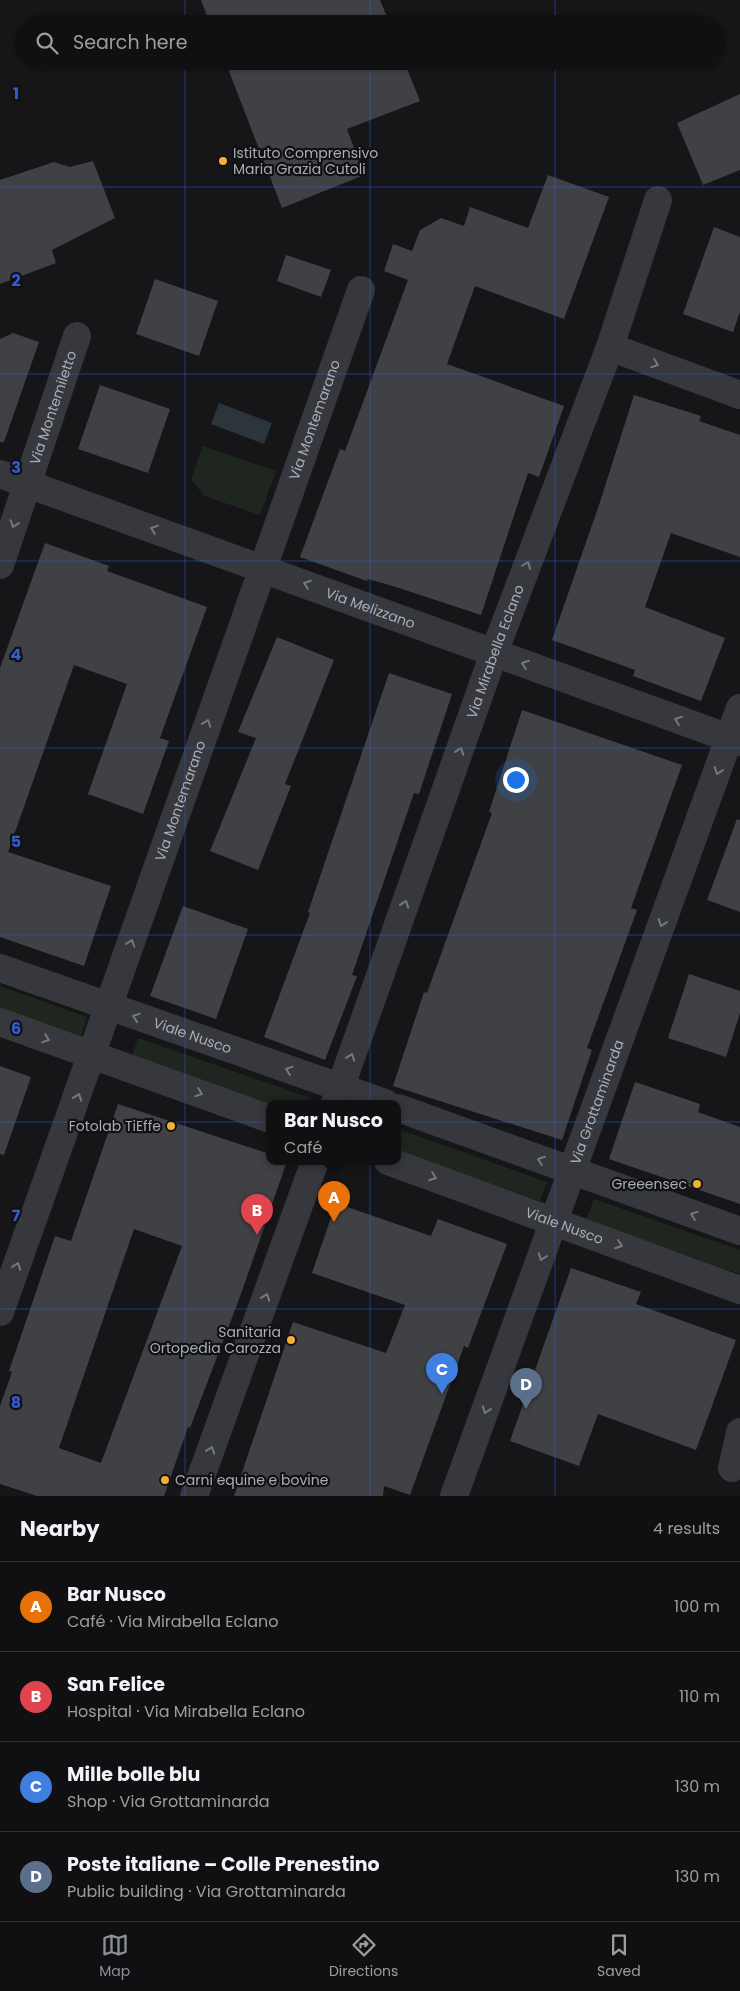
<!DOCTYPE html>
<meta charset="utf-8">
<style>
body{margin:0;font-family:Poppins,sans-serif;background:#1e1e20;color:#f1f3f6}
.you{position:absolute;left:515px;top:779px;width:18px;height:18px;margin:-12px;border:4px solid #fff;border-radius:50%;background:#1a73e8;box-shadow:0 0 0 8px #1a73e833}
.badge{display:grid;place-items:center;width:32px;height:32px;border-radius:50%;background:#8c9099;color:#fff;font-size:16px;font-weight:700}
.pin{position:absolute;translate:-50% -41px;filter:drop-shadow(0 1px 2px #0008)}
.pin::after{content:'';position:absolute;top:26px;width:18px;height:15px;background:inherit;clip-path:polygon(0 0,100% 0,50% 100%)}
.popup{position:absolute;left:266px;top:1100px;width:135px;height:65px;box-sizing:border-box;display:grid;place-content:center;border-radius:10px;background:#101012;filter:drop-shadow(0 1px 4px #0005);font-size:16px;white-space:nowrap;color:#9c9d9f}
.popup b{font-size:19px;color:#f1f3f6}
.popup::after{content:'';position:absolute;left:50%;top:100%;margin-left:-10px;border:10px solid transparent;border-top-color:#101012}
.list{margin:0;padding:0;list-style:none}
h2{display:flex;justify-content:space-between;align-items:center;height:65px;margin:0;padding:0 20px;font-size:21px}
h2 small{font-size:16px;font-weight:400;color:#9c9d9f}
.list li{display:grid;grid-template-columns:32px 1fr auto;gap:15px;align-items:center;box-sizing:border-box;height:90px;padding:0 20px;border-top:1px solid #303032}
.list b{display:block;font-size:19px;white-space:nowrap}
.list p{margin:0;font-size:16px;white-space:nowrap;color:#9c9d9f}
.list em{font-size:16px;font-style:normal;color:#9c9d9f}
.icon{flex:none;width:28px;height:28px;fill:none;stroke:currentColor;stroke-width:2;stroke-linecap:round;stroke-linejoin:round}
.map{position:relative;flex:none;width:740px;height:1496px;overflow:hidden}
.search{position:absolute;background:#101012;box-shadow:0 1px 4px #0004;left:15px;right:15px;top:15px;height:55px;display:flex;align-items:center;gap:12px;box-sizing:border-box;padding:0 18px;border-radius:28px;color:#9c9d9f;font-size:19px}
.sheet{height:425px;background:#101012}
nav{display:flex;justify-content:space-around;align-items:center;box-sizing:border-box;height:70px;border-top:1px solid #303032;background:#101012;font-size:14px;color:#9c9d9f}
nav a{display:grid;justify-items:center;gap:2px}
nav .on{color:#8c9099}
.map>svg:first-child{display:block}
</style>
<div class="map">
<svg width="740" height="1496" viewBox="0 0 740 1496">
<rect width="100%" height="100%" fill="#161618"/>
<g fill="#1e261f">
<polygon points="203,446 276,471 260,515 204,496 191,479"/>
<polygon points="0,986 87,1017 80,1039 0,1010"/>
<polygon points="138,1038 311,1098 310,1103 270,1103 270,1106 131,1058"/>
<polygon points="398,1129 547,1182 540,1201 398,1151"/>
<polygon points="594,1199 740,1250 740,1274 586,1220"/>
</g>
<polygon fill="#2c353c" points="219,403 272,423 264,444 211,424"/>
<g fill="#404145" fill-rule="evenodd">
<polygon points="201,0 380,0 390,24 210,24"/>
<polygon points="225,61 404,61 420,101 347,129 364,175 282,208"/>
<polygon points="740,94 740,170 703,185 677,123"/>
<polygon points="93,161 115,218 52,250 56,263 0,284 0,180 54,162 70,167"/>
<polygon points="548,175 609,197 564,319 475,286 447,364 564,406 539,477 528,473 481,615 396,587 368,579 367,581 300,557 340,449 345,451 408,280 384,271 393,244 412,251 420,230 441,218 464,226 470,207 528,228"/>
<polygon points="714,227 740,237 740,312 733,332 683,314"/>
<polygon points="286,255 331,270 321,297 277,281"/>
<polygon points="155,279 218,301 199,356 136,334"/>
<polygon points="13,333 39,342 4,442 0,442 0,339"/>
<polygon points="100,385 170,409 148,473 78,449"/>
<polygon points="634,395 701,416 699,421 740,435 740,557 671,533 645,607 725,638 701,701 633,676 635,670 552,640 600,502"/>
<polygon points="45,543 109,566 107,571 207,607 160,738 169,741 143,814 88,794 127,684 74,665 8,852 111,886 84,966 0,937 0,668"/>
<polygon points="277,637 334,660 285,784 291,786 258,870 210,851 256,738 238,732"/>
<polygon points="389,673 452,694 419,794 414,793 352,975 357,976 325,1060 264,1037 310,913 308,912"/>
<polygon points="522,710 682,765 631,908 637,910 587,1048 592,1050 562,1140 393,1086 424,992 427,993 492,813 489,812"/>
<polygon points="737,819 740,820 740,912 707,900"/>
<polygon points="183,906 248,929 216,1019 150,996"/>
<polygon points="689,974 740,991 740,1013 726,1057 668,1038"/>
<polygon points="0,1066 31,1077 4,1155 0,1154"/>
<polygon points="635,1082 700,1104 698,1112 740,1127 740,1204 609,1159"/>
<path d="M118 1104 270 1154V1161H287L241 1294 190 1428 188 1427 164 1496H37L0 1484V1406L12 1372 9 1371 55 1236 71 1241ZM134 1229 182 1246 101 1463 59 1448Z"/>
<polygon points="336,1203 431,1236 438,1219 507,1244 468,1348 464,1346 410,1495 384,1486 383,1496 234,1496 293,1322 386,1353 405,1305 312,1273"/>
<polygon points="571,1268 641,1292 636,1304 736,1340 696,1450 598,1414 579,1466 510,1441"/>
</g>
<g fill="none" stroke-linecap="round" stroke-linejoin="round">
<g stroke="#37383d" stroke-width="28">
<polyline points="610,347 740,395"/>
<path id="s1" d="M0 474 740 742"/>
<path id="s2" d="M0 565 77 336"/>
<path id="s3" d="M0 968 385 1103"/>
<polyline points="0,1022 270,1119"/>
<path id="s4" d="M335 1103 494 653 610 347 658 200"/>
<polyline points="398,1108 740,1231"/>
<path id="s5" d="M388 1161 740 1290"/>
<path id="s6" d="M0 1312C122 972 238 630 361 290"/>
<polyline points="732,1468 740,1432"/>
<polyline points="194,1496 315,1161"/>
<path id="s7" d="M454 1496 740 708"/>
</g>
</g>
<defs><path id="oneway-chevron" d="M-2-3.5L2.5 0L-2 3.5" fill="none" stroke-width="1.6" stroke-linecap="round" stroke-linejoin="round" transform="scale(1.25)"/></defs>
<g stroke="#757881">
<use href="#oneway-chevron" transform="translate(655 364) rotate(20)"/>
<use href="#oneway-chevron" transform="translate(14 524) rotate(109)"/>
<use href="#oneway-chevron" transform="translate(154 529) rotate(-160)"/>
<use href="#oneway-chevron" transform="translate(527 565) rotate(-69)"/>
<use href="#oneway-chevron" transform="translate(307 584) rotate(-160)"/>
<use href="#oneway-chevron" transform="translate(525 664) rotate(-160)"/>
<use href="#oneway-chevron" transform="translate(678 720) rotate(-160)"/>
<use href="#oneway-chevron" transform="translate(207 723) rotate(-71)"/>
<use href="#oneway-chevron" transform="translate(460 751) rotate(-70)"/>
<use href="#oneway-chevron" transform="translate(718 771) rotate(110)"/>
<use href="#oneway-chevron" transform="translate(405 904) rotate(-70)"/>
<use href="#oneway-chevron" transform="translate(662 923) rotate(110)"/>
<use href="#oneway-chevron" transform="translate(131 943) rotate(-71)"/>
<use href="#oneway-chevron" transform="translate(136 1017) rotate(-162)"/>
<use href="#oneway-chevron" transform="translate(46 1039) rotate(20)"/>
<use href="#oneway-chevron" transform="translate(351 1057) rotate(-70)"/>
<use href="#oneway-chevron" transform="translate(289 1070) rotate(-161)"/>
<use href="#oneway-chevron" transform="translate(199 1093) rotate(20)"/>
<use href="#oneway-chevron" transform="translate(78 1097) rotate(-70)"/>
<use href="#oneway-chevron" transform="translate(541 1160) rotate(-160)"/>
<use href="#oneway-chevron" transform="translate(433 1177) rotate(20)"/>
<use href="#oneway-chevron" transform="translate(694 1215) rotate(-161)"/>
<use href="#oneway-chevron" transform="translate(619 1245) rotate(20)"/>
<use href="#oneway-chevron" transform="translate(542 1257) rotate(110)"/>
<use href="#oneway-chevron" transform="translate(17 1266) rotate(-70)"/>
<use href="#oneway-chevron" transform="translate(266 1297) rotate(-70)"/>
<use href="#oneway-chevron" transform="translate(486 1410) rotate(110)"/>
<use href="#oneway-chevron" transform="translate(211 1450) rotate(-70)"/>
</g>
<path fill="none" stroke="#325cd3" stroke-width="1" stroke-opacity="0.55" d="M185 0V24M370 0V24M555 0V24M185 61V1496M370 61V1496M555 61V1496M0 187H740M0 374H740M0 561H740M0 748H740M0 935H740M0 1122H740M0 1309H740"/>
<g fill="#f2b134" stroke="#111113" stroke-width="2">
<circle cx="223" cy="161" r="5"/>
<circle cx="171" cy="1126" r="5"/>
<circle cx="697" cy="1184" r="5"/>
<circle cx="291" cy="1340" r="5"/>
<circle cx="165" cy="1480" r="5"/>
</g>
<g text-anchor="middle" stroke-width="4.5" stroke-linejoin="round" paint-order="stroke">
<g font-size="14" fill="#a8adb8" stroke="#111113" text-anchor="end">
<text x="233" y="158" text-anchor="start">Istituto Comprensivo<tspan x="233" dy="16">Maria Grazia Cutoli</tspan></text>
<text x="161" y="1131">Fotolab TiEffe</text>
<text x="687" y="1189">Greeensec</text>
<text x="281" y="1337">Sanitaria<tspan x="281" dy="16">Ortopedia Carozza</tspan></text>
<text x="175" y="1485" text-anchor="start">Carni equine e bovine</text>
</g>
<g font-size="14" fill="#a8adb8" stroke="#111113">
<text dy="5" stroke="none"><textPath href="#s2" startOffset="166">Via Montemiletto</textPath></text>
<text dy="5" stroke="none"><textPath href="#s6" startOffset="946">Via Montemarano</textPath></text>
<text dy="5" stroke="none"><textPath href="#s1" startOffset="394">Via Melizzano</textPath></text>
<text dy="5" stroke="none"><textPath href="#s4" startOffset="479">Via Mirabella Eclano</textPath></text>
<text dy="5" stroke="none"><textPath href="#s6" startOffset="542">Via Montemarano</textPath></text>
<text dy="5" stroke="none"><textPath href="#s3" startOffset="204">Viale Nusco</textPath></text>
<text dy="5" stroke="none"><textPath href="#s7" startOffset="419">Via Grottaminarda</textPath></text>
<text dy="5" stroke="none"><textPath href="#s5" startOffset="188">Viale Nusco</textPath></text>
</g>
</g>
<g font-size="16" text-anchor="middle" font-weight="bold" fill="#325cd3" stroke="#111113" stroke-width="4.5" stroke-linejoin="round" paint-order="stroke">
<text x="16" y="99">1</text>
<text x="16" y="286">2</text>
<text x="16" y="473">3</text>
<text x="16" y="660">4</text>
<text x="16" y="847">5</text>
<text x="16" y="1034">6</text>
<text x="16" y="1221">7</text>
<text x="16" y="1408">8</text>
</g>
</svg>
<div class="you"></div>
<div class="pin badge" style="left:334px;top:1222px;background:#e8710a">A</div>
<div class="popup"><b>Bar Nusco</b>Café</div>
<div class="pin badge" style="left:257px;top:1235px;background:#e0444e">B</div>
<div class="pin badge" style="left:442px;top:1394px;background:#3f7fe0">C</div>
<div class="pin badge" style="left:526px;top:1409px;background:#5c6f8a">D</div>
<div class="search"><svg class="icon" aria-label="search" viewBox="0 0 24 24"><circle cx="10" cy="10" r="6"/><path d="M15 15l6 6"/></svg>Search here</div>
</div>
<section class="sheet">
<h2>Nearby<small>4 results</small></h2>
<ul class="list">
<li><span class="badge" style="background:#e8710a">A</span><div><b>Bar Nusco</b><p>Café · Via Mirabella Eclano</p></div><em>100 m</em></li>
<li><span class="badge" style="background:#e0444e">B</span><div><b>San Felice</b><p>Hospital · Via Mirabella Eclano</p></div><em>110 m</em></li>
<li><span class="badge" style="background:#3f7fe0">C</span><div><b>Mille bolle blu</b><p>Shop · Via Grottaminarda</p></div><em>130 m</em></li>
<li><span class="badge" style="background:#5c6f8a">D</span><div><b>Poste italiane – Colle Prenestino</b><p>Public building · Via Grottaminarda</p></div><em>130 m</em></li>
</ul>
</section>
<nav>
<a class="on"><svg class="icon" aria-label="map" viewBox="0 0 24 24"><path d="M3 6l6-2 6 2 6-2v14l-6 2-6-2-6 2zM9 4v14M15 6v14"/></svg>Map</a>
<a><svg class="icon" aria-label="directions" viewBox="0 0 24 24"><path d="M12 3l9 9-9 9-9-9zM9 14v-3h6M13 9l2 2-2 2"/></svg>Directions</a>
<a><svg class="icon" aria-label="saved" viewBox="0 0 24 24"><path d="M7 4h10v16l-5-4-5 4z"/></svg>Saved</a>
</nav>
